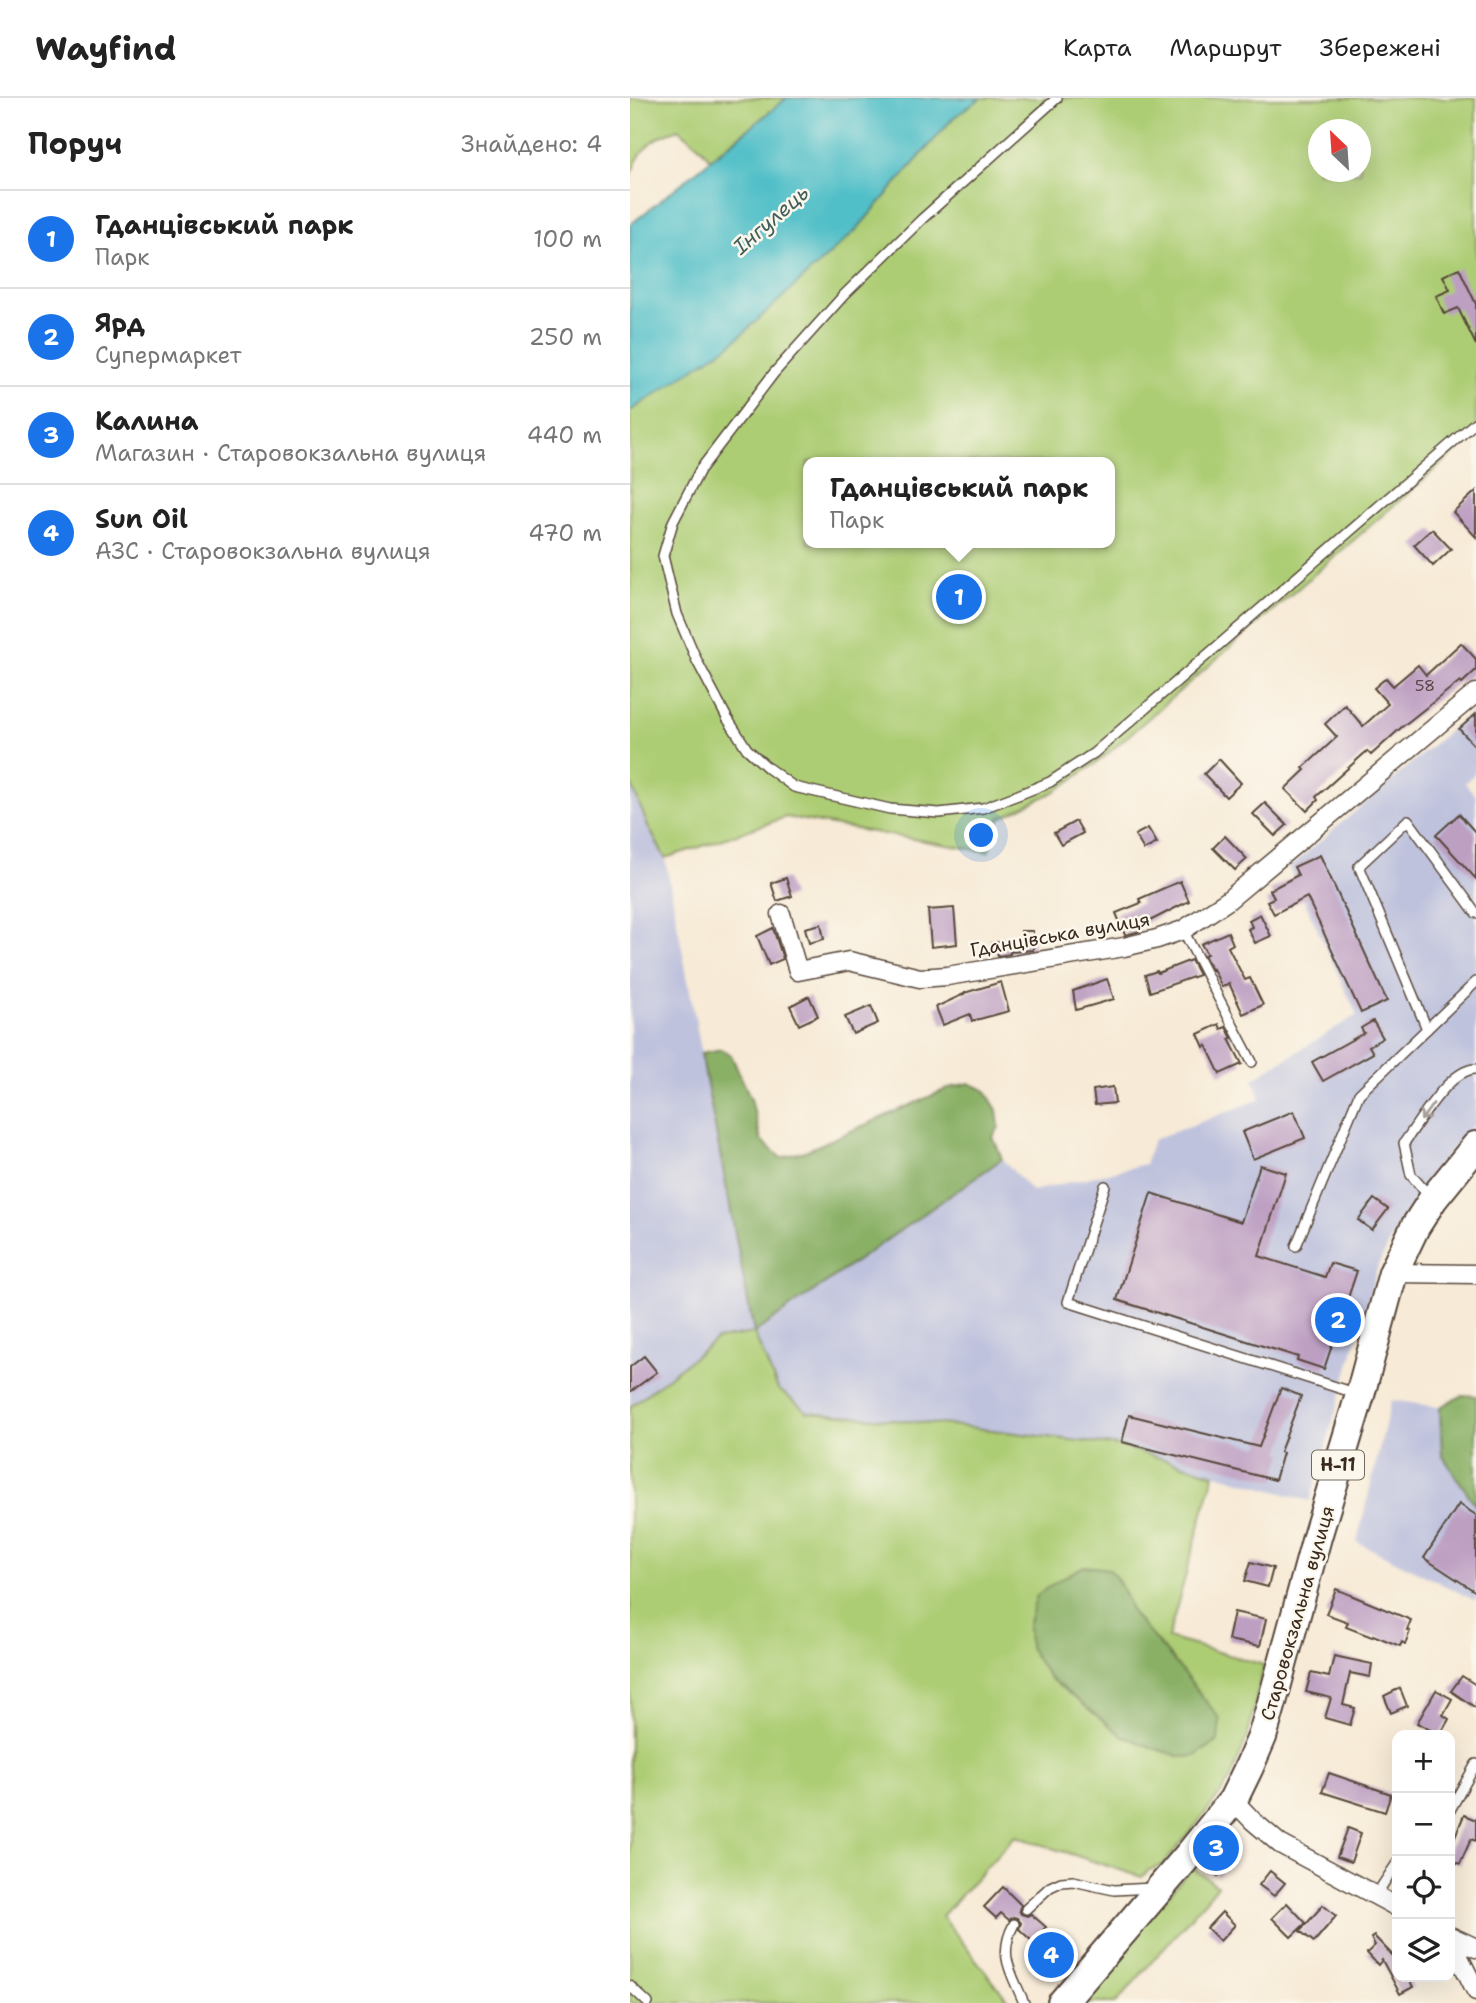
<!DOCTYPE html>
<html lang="uk">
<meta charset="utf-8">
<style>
body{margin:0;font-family:"Shantell Sans",sans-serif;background:#f2f2f2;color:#222}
.controls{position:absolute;right:21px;bottom:21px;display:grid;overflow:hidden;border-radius:14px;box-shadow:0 7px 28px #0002}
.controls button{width:63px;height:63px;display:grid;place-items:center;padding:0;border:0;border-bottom:2px solid #e0e0e0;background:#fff;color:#222;font:35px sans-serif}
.compass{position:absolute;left:678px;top:21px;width:63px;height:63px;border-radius:50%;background:#fff;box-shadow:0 7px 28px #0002;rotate:335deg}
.you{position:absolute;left:352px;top:738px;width:24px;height:24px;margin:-18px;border:5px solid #fff;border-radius:50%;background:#1a73e8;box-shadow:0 0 0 10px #1a73e833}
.badge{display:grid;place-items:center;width:46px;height:46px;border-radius:50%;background:#1a73e8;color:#fff;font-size:23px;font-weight:700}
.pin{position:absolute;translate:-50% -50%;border:4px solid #fff;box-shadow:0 2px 7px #0006}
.popup{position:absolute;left:173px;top:359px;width:312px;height:91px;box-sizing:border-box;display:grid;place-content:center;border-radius:14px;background:#fff;filter:drop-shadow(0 2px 5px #0005);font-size:23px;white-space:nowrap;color:#767676}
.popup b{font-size:26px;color:#222}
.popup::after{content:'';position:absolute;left:50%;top:100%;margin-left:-14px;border:14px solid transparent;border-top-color:#fff}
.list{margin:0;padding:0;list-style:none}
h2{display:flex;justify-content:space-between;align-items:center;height:91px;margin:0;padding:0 28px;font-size:30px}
h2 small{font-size:23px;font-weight:400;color:#767676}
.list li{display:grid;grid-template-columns:46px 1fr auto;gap:21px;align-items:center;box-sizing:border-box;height:98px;padding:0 28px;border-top:2px solid #e0e0e0}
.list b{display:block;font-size:26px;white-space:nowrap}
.list p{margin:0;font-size:23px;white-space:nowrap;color:#767676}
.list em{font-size:23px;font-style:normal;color:#767676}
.icon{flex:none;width:38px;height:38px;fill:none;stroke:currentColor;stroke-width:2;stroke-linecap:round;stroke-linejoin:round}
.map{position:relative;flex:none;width:846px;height:1905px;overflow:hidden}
header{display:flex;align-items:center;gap:42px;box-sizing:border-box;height:98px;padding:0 35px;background:#fff;border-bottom:2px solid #e0e0e0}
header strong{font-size:33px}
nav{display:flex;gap:38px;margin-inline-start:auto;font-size:24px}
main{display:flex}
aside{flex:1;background:#fff}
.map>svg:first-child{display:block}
</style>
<header>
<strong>Wayfind</strong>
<nav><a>Карта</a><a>Маршрут</a><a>Збережені</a></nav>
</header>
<main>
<aside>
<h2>Поруч<small>Знайдено: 4</small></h2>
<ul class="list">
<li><span class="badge">1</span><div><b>Гданцівський парк</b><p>Парк</p></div><em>100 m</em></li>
<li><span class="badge">2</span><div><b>Ярд</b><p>Супермаркет</p></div><em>250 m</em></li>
<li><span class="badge">3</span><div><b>Калина</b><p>Магазин · Старовокзальна вулиця</p></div><em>440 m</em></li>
<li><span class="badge">4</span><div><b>Sun Oil</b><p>АЗС · Старовокзальна вулиця</p></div><em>470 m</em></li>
</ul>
</aside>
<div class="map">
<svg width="846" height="1905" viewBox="0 0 846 1905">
<rect width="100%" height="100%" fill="#fbf7ec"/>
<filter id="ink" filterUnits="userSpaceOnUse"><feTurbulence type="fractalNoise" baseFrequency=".0143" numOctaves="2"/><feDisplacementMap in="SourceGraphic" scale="14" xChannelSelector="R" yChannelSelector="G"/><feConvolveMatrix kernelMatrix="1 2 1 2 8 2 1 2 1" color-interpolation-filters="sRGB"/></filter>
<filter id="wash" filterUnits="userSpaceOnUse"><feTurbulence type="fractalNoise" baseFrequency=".00686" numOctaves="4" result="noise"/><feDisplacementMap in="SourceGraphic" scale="28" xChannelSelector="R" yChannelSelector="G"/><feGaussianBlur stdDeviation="1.57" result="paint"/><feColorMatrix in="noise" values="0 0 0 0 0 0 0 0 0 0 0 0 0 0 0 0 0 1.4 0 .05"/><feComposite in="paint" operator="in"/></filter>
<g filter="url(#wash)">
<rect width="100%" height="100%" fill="#f7ead6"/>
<g fill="#bfc2dd">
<polygon points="846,610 846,674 835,685 846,698 846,1024 806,1070 771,1121 748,1167 680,1403 489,1348 330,1328 178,1314 148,1291 123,1235 87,1241 0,1309 0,683 18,728 35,760 124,1234 372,1061 402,1093 515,1066 523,1042 631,1001 623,981 727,917 659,770"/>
<polygon points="761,1302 810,1309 812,1357 846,1408 846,1503 727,1444"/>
</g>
<g fill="#adcd75" stroke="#747c4a" stroke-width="2" fill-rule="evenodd">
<path d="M0 0H157L80 61 70 49 49 31C20 40 11 50 0 78Z"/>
<path d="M351 0H846V336L469 663 426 693 370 720 358 754 156 719 79 746 35 760 18 728 0 683V313L101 246 226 132 323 20ZM688 32H730V74H688ZM178 364H480V445H178Z"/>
<polygon points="124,1235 148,1291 178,1314 330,1328 489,1348 584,1376 538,1540 634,1567 618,1637 600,1682 583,1706 533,1767 519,1772 512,1779 385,1738 312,1818 380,1905 0,1905 0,1309 87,1241"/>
<polygon points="562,1769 588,1788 486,1905 446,1905"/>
</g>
<g fill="#8ab066" stroke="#626d42" stroke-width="2">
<polygon points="92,951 101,957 121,1001 131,1042 151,1060 178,1052 319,990 339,985 355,992 367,1012 369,1029 363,1039 372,1061 124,1235 71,955"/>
<polygon points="833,1297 846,1298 846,1408 812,1357 810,1309"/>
<polygon points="454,1468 479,1471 489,1484 504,1518 543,1562 590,1621 588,1643 565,1658 552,1659 523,1650 493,1638 418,1579 399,1549 398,1527 407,1497 430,1481"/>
</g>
<polygon fill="#51bfc8" stroke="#467473" stroke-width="2" points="157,0 351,0 323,20 226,132 101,246 0,313 0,127"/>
<g id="blocks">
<g fill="#bd9fc2">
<polygon points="829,170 846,206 846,247 828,210 814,216 806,198 820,192 813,178"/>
<polygon points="846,393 846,439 823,414"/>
<polygon points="802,431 821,451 803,468 784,447"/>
<polygon points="831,545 846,561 846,572 832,585 830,583 773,628 741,657 737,653 686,699 688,702 677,713 655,691 675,672 673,670 707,639 695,626 715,607 733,628 758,606 744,590 756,580 763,588 788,567 796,577"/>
<polygon points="846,616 846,649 829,631"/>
<polygon points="589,661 611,685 596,699 574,676"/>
<polygon points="635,705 657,727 645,738 623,716"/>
<polygon points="829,716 846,735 846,781 806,737"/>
<polygon points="446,723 453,735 431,747 424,735"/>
<polygon points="518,730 527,745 514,752 505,737"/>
<polygon points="595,738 617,761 605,772 583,750"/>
<polygon points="690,757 757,903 731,915 677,799 644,816 637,803 644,800 640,792 668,777 664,769"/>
<polygon points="156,780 162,798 147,803 141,785"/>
<polygon points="550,783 559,803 508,829 510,833 495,837 486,815 511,805 509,801"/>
<polygon points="324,810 327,846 301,849 298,812"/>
<polygon points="630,816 641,838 625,845 618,831 622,829 619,822"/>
<polygon points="191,826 194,841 179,845 175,830"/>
<polygon points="143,830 153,861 139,867 127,838"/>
<polygon points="391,833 403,833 403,852 380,854 380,856 368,858 367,854 362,854 361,845 391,842"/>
<polygon points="598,834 603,846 598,849 615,882 620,880 633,907 613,916 599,885 592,889 583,871 582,872 574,857 577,856 571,846"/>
<polygon points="561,862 569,877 520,894 515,877 527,873 528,875"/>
<polygon points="477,881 484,901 446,912 443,893"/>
<polygon points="371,884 379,913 342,923 340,916 313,927 306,909 334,896 334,895"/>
<polygon points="179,898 188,918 169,927 160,908"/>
<polygon points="241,908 248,925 223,936 215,919"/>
<polygon points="743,923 753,940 739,948 743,955 693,983 682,964 734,935 731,930"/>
<polygon points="589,926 591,931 596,929 602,940 599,941 612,966 590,976 576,947 574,949 568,936"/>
<polygon points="483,989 485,1005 465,1007 463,992"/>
<polygon points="664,1013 675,1040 623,1061 612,1034"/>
<polygon points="630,1067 656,1075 629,1158 695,1179 700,1165 727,1173 694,1271 667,1262 668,1259 487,1202 521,1095 611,1124"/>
<polygon points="744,1101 758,1111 742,1132 728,1122"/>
<polygon points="14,1258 27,1274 0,1294 0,1269"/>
<polygon points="651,1290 671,1298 650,1354 653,1355 645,1382 492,1344 499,1317 629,1349"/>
<polygon points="829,1406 846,1417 846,1494 794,1460"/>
<polygon points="621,1464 643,1470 638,1489 615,1483"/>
<polygon points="706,1491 781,1522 777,1532 780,1533 775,1546 772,1544 770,1548 743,1537 742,1539 716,1529 718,1524 696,1516"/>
<polygon points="604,1514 636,1521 630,1548 598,1542"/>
<polygon points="704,1558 742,1566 740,1579 720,1575 713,1607 725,1610 720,1627 695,1620 701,1600 676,1594 681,1575 699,1579"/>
<polygon points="832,1578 846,1587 846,1610 821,1593"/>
<polygon points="770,1590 777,1608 761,1615 754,1598"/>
<polygon points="806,1592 822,1601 813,1617 819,1621 810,1637 787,1625"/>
<polygon points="699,1675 761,1696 755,1714 692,1694"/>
<polygon points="834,1717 846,1722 846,1743 841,1741 830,1766 820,1762 820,1750"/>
<polygon points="718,1730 731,1735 721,1764 707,1759"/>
<polygon points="590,1745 605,1756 588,1778 574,1767"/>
<polygon points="640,1773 655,1785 644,1798 629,1787"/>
<polygon points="373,1789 391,1807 389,1812 391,1816 397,1818 401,1816 416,1829 403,1844 389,1831 391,1825 387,1820 383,1819 379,1822 371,1815 366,1820 354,1809"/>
<polygon points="657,1805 676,1825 661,1839 642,1820"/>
<polygon points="693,1807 706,1818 684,1844 670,1833"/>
<polygon points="592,1814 605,1827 590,1843 577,1830"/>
<polygon points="744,1838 767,1862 767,1879 778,1879 783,1889 770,1896 752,1862 748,1867 737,1855 745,1847 741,1840"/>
</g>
</g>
</g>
<g filter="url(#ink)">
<use href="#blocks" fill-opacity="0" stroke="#57473a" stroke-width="2"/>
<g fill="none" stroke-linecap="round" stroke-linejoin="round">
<g stroke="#57473a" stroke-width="12">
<g id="service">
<polyline points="427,0 292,121 214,197 144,275 70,372 43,424 33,458 47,516 67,563 97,620 117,651 138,670 164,689 260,711 309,715 353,710 388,697 420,684 464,655 846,324"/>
<polyline points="553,832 622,964"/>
<polyline points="797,931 729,768 778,722 846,815"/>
<polyline points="475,1088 438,1204 728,1296"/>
<path d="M801 1100 781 1077 774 1045C788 1026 820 970 846 971"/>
<polyline points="666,1148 729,996 846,884"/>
<polyline points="820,1712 846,1666"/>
<polyline points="746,1797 767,1765"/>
<polyline points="396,1811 420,1789 431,1784 443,1783 484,1792 523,1790"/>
<path d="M384 1826C367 1858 382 1875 394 1905"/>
<polyline points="0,1888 18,1905"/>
</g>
</g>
<g stroke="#57473a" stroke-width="21">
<g id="minor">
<polyline points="151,816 168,873 219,863 290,880 317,878 494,849 527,841 553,832 597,803 846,595"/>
<polyline points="763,1175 846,1176"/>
<polyline points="603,1702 623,1723 650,1746 767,1809"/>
<polyline points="820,1838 846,1850"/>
<polyline points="820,1841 846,1893"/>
</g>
</g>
<g stroke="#57473a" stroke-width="32">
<polyline id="primary" points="432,1905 562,1753 603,1702 619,1669 632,1639 641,1608 687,1439 730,1297 763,1175 785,1129 803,1101 846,1048"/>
</g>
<use href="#service" stroke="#fff" stroke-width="9"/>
<use href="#minor" stroke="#fff" stroke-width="18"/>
<use href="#primary" stroke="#fff" stroke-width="28"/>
</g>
<defs><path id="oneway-shaft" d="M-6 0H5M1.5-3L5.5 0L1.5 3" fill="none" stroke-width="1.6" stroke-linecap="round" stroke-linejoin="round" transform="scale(1.75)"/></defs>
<use stroke="#a79f9a" href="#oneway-shaft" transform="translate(797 1014) rotate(126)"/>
</g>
<g text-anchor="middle" stroke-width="5" stroke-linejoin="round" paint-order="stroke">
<g font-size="16" fill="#5c4747">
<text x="795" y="593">58</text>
</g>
<rect fill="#fbf7ec" stroke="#75685c" stroke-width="2" x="682" y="1352.5" width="52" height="29" rx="5"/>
<g font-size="18" font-weight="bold" fill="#3b2a1e">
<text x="708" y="1373">Н-11</text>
</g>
<g font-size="19" fill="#3b2a1e" stroke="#fbf7ec">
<text transform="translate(430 836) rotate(-10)" y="7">Гданцівська вулиця</text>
<text transform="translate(667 1515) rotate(-74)" y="7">Старовокзальна вулиця</text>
</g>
<g font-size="21" font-style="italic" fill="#435e5a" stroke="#fbf7ec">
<text transform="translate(141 122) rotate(-41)" y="7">Інгулець</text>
</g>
</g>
</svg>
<div class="controls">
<button>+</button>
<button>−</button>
<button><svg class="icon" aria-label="locate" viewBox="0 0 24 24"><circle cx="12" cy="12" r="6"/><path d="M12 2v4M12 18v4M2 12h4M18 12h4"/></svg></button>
<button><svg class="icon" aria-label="layers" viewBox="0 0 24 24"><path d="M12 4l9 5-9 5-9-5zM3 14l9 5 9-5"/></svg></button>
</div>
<svg class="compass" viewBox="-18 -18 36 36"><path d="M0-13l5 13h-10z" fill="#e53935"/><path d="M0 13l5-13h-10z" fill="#767676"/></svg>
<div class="you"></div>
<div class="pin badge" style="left:329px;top:499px">1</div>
<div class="popup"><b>Гданцівський парк</b>Парк</div>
<div class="pin badge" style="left:708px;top:1222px">2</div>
<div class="pin badge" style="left:586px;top:1750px">3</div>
<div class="pin badge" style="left:421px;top:1857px">4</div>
</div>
</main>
